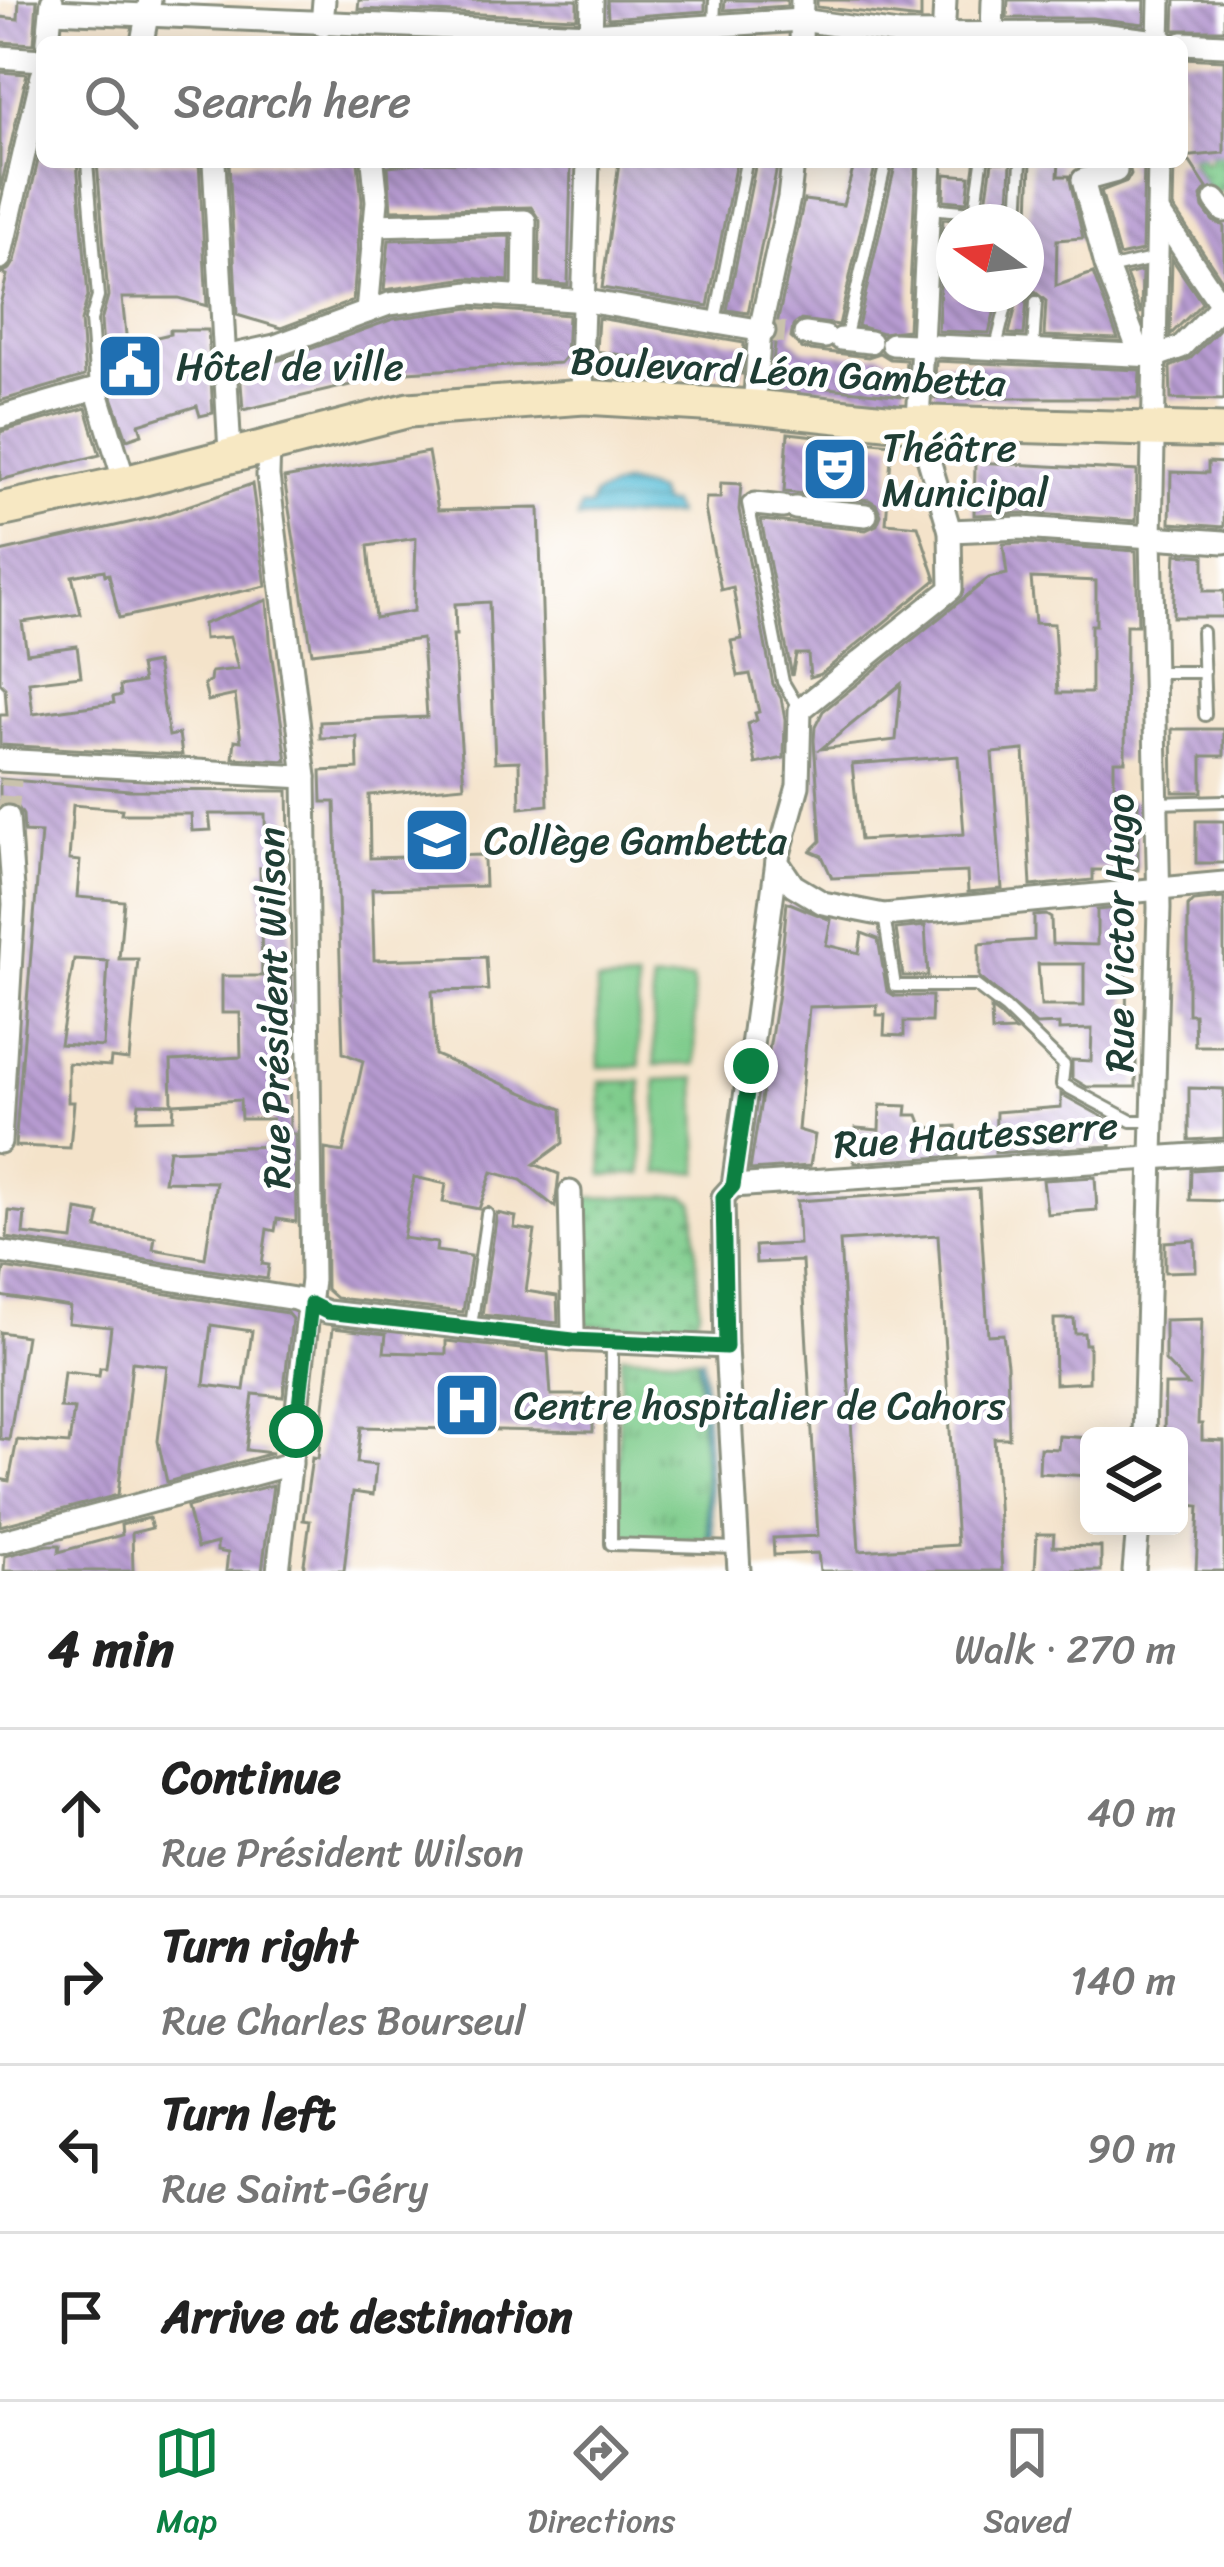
<!DOCTYPE html>
<meta charset="utf-8">
<style>
body{margin:0;font-family:Sriracha,sans-serif;background:#f6f6f6;color:#222}
.controls{position:absolute;right:36px;bottom:36px;display:grid;overflow:hidden;border-radius:18px;box-shadow:0 6px 30px #0003}
.controls button{width:108px;height:108px;display:grid;place-items:center;padding:0;border:0;border-bottom:3px solid #e0e0e0;background:#fff;color:#222;font:60px sans-serif}
.compass{position:absolute;left:936px;top:204px;width:108px;height:108px;border-radius:50%;background:#fff;box-shadow:0 6px 30px #0003;rotate:284deg}
.stop{position:absolute;width:36px;height:36px;margin:-27px;border:9px solid #0b8043;border-radius:50%;background:#fff}
.stop.end{background:#0b8043;border-color:#fff;box-shadow:0 3px 12px #0008}
.list{margin:0;padding:0;list-style:none}
h2{display:flex;justify-content:space-between;align-items:center;height:156px;margin:0;padding:0 48px;font-size:51px}
h2 small{font-size:39px;font-weight:400;color:#767676}
.list li{display:grid;grid-template-columns:78px 1fr auto;gap:36px;align-items:center;box-sizing:border-box;height:168px;padding:0 48px;border-top:3px solid #e0e0e0}
.list b{display:block;font-size:45px;white-space:nowrap}
.list p{margin:0;font-size:39px;white-space:nowrap;color:#767676}
.list em{font-size:39px;font-style:normal;color:#767676}
.icon{flex:none;width:66px;height:66px;fill:none;stroke:currentColor;stroke-width:2;stroke-linecap:round;stroke-linejoin:round}
.map{position:relative;flex:none;width:1224px;height:1571px;overflow:hidden}
.search{position:absolute;background:#fff;box-shadow:0 6px 30px #0003;left:36px;right:36px;top:36px;height:132px;display:flex;align-items:center;gap:30px;box-sizing:border-box;padding:0 42px;border-radius:18px;color:#767676;font-size:45px}
.sheet{height:828px;background:#fff}
nav{display:flex;justify-content:space-around;align-items:center;box-sizing:border-box;height:168px;border-top:3px solid #e0e0e0;background:#fff;font-size:33px;color:#767676}
nav a{display:grid;justify-items:center;gap:6px}
nav .on{color:#0b8043}
.map>svg:first-child{display:block}
</style>
<div class="map">
<svg width="1224" height="1571" viewBox="0 0 1224 1571">
<defs>
<pattern id="park-tufts" width="24" height="20" patternUnits="userSpaceOnUse" patternTransform="scale(3)"><rect width="24" height="20" fill="#7fcc8c"/><path d="M3 7l-1-3M5 7V3M7 7l1-3M15 17l-1-3M17 17v-4M19 17l1-3" fill="none" stroke="#67a773"/></pattern>
<pattern id="garden-dots" width="8" height="8" patternUnits="userSpaceOnUse" patternTransform="scale(3)"><rect width="8" height="8" fill="#7fcc8c"/><path d="M2 2h.1M6 6h.1" fill="none" stroke="#67a773" stroke-width="1.8" stroke-linecap="round"/></pattern>
<pattern id="water-rules" width="6" height="5" patternUnits="userSpaceOnUse" patternTransform="scale(3)"><rect width="6" height="5" fill="#58bdd7"/><path d="M0 2.5h6" fill="none" stroke="#489baf"/></pattern>
<pattern id="building-back-hatch" width="6" height="6" patternUnits="userSpaceOnUse" patternTransform="scale(3)"><rect width="6" height="6" fill="#b79bd1"/><path d="M-1 5l2 2M0 0l6 6M5-1l2 2" fill="none" stroke="#9480aa"/></pattern>
</defs>
<rect width="100%" height="100%" fill="#fff"/>
<filter id="ink" filterUnits="userSpaceOnUse"><feTurbulence type="fractalNoise" baseFrequency=".00833" numOctaves="2"/><feDisplacementMap in="SourceGraphic" scale="24" xChannelSelector="R" yChannelSelector="G"/><feConvolveMatrix kernelMatrix="1 2 1 2 8 2 1 2 1" color-interpolation-filters="sRGB"/></filter>
<filter id="wash" filterUnits="userSpaceOnUse"><feTurbulence type="fractalNoise" baseFrequency=".004" numOctaves="4" result="noise"/><feDisplacementMap in="SourceGraphic" scale="48" xChannelSelector="R" yChannelSelector="G"/><feGaussianBlur stdDeviation="2.7" result="paint"/><feColorMatrix in="noise" values="0 0 0 0 0 0 0 0 0 0 0 0 0 0 0 0 0 1.4 0 .05"/><feComposite in="paint" operator="in"/></filter>
<g filter="url(#wash)">
<rect width="100%" height="100%" fill="#f4e3ca"/>
<g fill="#7fcc8c" stroke="#4f8460" stroke-width="3">
<polygon points="693,979 696,1064 655,1065 652,981"/>
<polygon points="637,981 640,1066 599,1067 597,983"/>
<polygon points="696,1078 699,1172 659,1173 656,1080"/>
</g>
<polygon fill="url(#park-tufts)" stroke="#4f8460" stroke-width="3" points="621,1355 697,1358 708,1540 616,1538"/>
<g fill="url(#garden-dots)" stroke="#4f8460" stroke-width="3">
<polygon points="1191,151 1192,157 1202,155 1203,162 1210,161 1210,155 1224,153 1224,189 1213,197 1187,152"/>
<polygon points="641,1081 643,1174 603,1175 600,1082"/>
<polygon points="685,1196 694,1202 699,1311 696,1319 679,1331 579,1324 580,1198"/>
</g>
<g fill="url(#water-rules)" stroke="#3c7d86" stroke-width="3">
<polygon points="625,483 657,492 662,504 671,504 676,515 577,519 581,507 590,507 593,496"/>
<polygon points="703,1358 713,1537 709,1538 699,1359"/>
</g>
<g id="blocks">
<g fill="url(#building-back-hatch)" fill-rule="evenodd">
<polygon points="19,0 37,0 34,44 0,42 0,17 18,19"/>
<polygon points="359,0 577,0 577,18 358,9"/>
<polygon points="607,0 705,0 705,11 608,18"/>
<polygon points="725,0 787,0 787,6 724,10"/>
<polygon points="817,0 921,0 921,19 817,7"/>
<polygon points="1008,0 1145,0 1144,24 1092,18 1007,18"/>
<polygon points="1175,0 1224,1 1224,30 1174,30"/>
<polygon points="1182,58 1224,60 1224,153 1182,157"/>
<polygon points="0,72 27,74 0,191"/>
<polygon points="42,143 42,162 77,162 88,296 81,321 85,376 0,401 0,305 7,275 0,273 10,269 15,261"/>
<polygon points="97,162 199,162 207,306 179,298 122,298 127,344 170,334 170,330 208,330 213,413 200,416 197,406 139,424 142,434 127,439 105,377 101,321 108,296"/>
<polygon points="229,162 358,162 362,201 353,301 281,328 237,315"/>
<polygon points="426,162 571,165 568,285 539,283 540,221 531,207 391,210 388,166"/>
<polygon points="619,162 736,162 708,306 602,288"/>
<polygon points="756,162 778,162 748,313 727,310"/>
<polygon points="855,162 876,162 839,325 801,320 793,326 791,338 803,349 868,357 880,353 890,359 906,360 904,396 771,382 777,324 804,200 843,205"/>
<polygon points="896,162 916,162 908,330 882,333 858,326"/>
<polygon points="992,162 1011,162 1009,205 986,203"/>
<polygon points="1031,162 1059,162 1058,176 1069,176 1083,238 1057,240 1056,286 1093,273 1118,339 1044,336 1046,301 1035,292 1027,300 1024,335 1009,334 1019,294 1026,294"/>
<polygon points="1128,162 1144,162 1142,251 1119,256 1101,191 1127,181 1131,174"/>
<polygon points="1174,162 1190,162 1207,188 1201,196 1203,208 1213,221 1224,226 1224,283 1173,207"/>
<polygon points="945,174 970,176 967,202 944,200"/>
<polygon points="943,219 976,222 954,222 954,294 999,294 989,333 938,331"/>
<polygon points="510,236 509,281 468,278 384,290 389,240"/>
<polygon points="1172,259 1202,303 1170,335"/>
<polygon points="1142,271 1141,314 1126,275"/>
<polygon points="470,308 568,315 566,356 560,363 406,372 243,410 240,369 280,360 393,319"/>
<polygon points="598,318 744,343 742,374 596,351"/>
<polygon points="1224,324 1224,400 1171,399 1170,367 1191,358"/>
<polygon points="936,361 1140,370 1139,398 934,398"/>
<polygon points="86,408 100,455 0,480 0,432"/>
<polygon points="788,433 892,444 886,523 918,526 936,580 821,674 810,677 808,654 796,654 792,676 761,520 866,530 877,525 881,515 876,504 869,500 784,492"/>
<path d="M428 452 438 510 539 508 548 805 520 808 519 761 495 762 489 602 455 604 456 635H453L464 786 369 795 370 858 483 855 484 860 485 886 372 889 374 960 486 957 488 990 432 991 435 1055 562 1109 563 1143 534 1164 559 1174 555 1207 521 1180 492 1172 479 1209 443 1202 446 1184 414 1177 403 1238 437 1243 436 1251 471 1256 463 1312 336 1298 326 1289 325 1149 343 1152 363 1061 343 1053 335 802H322L321 771 358 769 357 737 320 738V722L427 717 422 639 312 653 284 478ZM416 538 414 611 375 618 368 546Z"/>
<polygon points="975,462 1137,471 1136,521 1023,513 974,515"/>
<polygon points="1208,462 1224,463 1224,527 1170,523 1171,472 1208,473"/>
<polygon points="721,483 741,484 739,510 773,684 781,698 785,720 784,758 756,764 748,724 757,720 755,713 759,712 750,674 738,676 731,641 742,639 733,587 721,590 705,509 706,498 720,498"/>
<polygon points="252,484 266,586 119,618 109,574 105,575 104,570 72,576 81,614 22,622 27,653 77,646 81,676 29,682 33,714 114,703 113,697 121,695 120,686 143,682 140,666 156,663 169,736 179,734 182,755 0,745 0,715 7,715 5,688 0,683 0,552 155,517"/>
<path d="M1022 543 1136 551 1138 625H1126L1125 761H1114V799L1138 800V870H1093V880L1031 886 1024 750 992 753 1002 889 968 892 967 872 832 878 822 856 811 851 821 841 814 740 815 727 823 711 989 578 1007 574 1003 544ZM1031 578 1096 581V625H1091V693H1058L1054 624 1035 623ZM901 684 896 740 821 749ZM958 756 964 834 860 840 852 764Z"/>
<polygon points="1176,554 1204,556 1204,591 1224,591 1224,617 1173,617"/>
<polygon points="267,600 271,651 287,761 233,758 235,740 241,741 235,695 208,701 204,684 210,682 211,672 238,669 230,637 204,639 203,624"/>
<polygon points="1172,729 1224,729 1224,756 1202,756 1202,792 1173,792"/>
<path d="M0 779 129 790 288 791 293 1043H289L290 1134H295L296 1222 277 1219 275 1231 267 1229 262 1264 269 1265 267 1279 7 1238 9 1211 25 1213 23 1234 73 1240 77 1210 100 1214 97 1228 155 1237 153 1249 205 1258 216 1182 164 1181 169 1150 272 1146V1119H241L240 1100 174 1104 173 1119 137 1120 139 1103 172 1104 171 1061 241 1057 240 1013H222V976H262L260 868 266 869 265 814H209L211 830 192 831 191 814H121L122 809 73 805 69 860 80 861 77 897 124 901 119 959H138L129 1060 111 1058 110 1066 68 1063V1102H74L70 1148 15 1146 41 833 24 832 23 815 16 804H0ZM74 959 108 961 103 1047 60 1044Z"/>
<rect x="1196" y="821" width="28" height="42"/>
<polygon points="1224,898 1224,1046 1195,1046 1194,1014 1188,1014 1188,906 1193,901"/>
<polygon points="787,902 831,920 826,945 859,953 862,933 878,939 887,991 895,996 932,996 931,1022 904,1022 904,1036 884,1035 885,1015 877,1015 877,1005 809,1007 798,1130 815,1135 810,1166 750,1170 778,993"/>
<path d="M1127 907 1126 1061H1136V1087H1087L1072 1078V1060L1091 1061 1092 1029 1059 1030V1024L1036 1025 979 977V944L1034 940V916L1046 915 1051 918 1052 944 1097 945V910ZM1038 964H1084V1006H1041Z"/>
<polygon points="925,926 928,976 903,976 896,929"/>
<polygon points="991,1009 999,1015 1015,1031 992,1032"/>
<polygon points="1189,1088 1224,1089 1224,1138 1189,1140"/>
<polygon points="1061,1094 1112,1122 1111,1146 995,1153 996,1112 1061,1107"/>
<polygon points="880,1105 907,1106 906,1115 918,1115 923,1128 956,1126 958,1156 854,1163 856,1128 879,1130"/>
<polygon points="1224,1168 1224,1201 1190,1200 1191,1170"/>
<polygon points="1095,1177 1097,1210 1047,1214 1043,1180"/>
<path d="M979 1189 988 1335 1003 1334 1007 1364 1009 1438H994L1002 1571H820L818 1553 774 1555 773 1538 818 1536 802 1261 756 1263 755 1246 799 1244 797 1201ZM938 1235 957 1545 859 1551 840 1241Z"/>
<polygon points="497,1213 516,1217 514,1228 535,1231 526,1291 557,1296 558,1323 482,1315"/>
<polygon points="1195,1240 1196,1271 1165,1272 1165,1242"/>
<path d="M4 1268 287 1313 292 1319 283 1397 253 1394 246 1450 273 1453 167 1482 158 1441 167 1366 132 1362 118 1495 0 1526V1479L9 1481 17 1440 69 1444 74 1409 60 1408 64 1372 99 1376 100 1368H106L111 1327 68 1323 70 1307 0 1296ZM211 1325 252 1331 244 1390 204 1385Z"/>
<polygon points="1054,1319 1074,1319 1075,1333 1084,1333 1085,1344 1089,1344 1089,1382 1055,1384"/>
<polygon points="1202,1319 1198,1424 1202,1424 1202,1440 1224,1441 1224,1571 1196,1571 1199,1506 1179,1504 1179,1436 1164,1436 1165,1385 1188,1385 1165,1361 1165,1320"/>
<polygon points="333,1328 386,1334 384,1352 446,1354 446,1341 548,1352 551,1395 593,1395 593,1432 361,1427 357,1463 376,1465 373,1495 353,1492 344,1571 303,1571 310,1521 303,1520 312,1458 318,1459"/>
<polygon points="0,1332 26,1336 9,1440 0,1439"/>
<polygon points="1059,1436 1089,1438 1089,1476 1039,1473 1040,1448 1058,1449"/>
<polygon points="273,1485 262,1571 226,1571 228,1553 217,1551 217,1543 197,1548 187,1507"/>
<polygon points="149,1518 152,1528 132,1533 133,1571 4,1571 5,1556 48,1545 60,1545 59,1552 122,1535 121,1525"/>
<polygon points="1037,1534 1054,1534 1053,1546 1101,1547 1101,1571 1035,1571"/>
</g>
</g>
</g>
<g filter="url(#ink)">
<use href="#blocks" fill-opacity="0" stroke="#8a907f" stroke-width="3"/>
<g fill="none" stroke-linecap="round" stroke-linejoin="round">
<g stroke="#c9c2ac" stroke-width="21" stroke-dasharray="21 10" stroke-linecap="butt">
<polyline points="764,331 805,334"/>
<polyline points="8,817 11,780"/>
</g>
<g stroke="#8a907f" stroke-width="16">
<g id="lane">
<polyline points="714,27 715,0"/>
<polyline points="87,162 98,297 91,320 96,389"/>
<polyline points="929,208 1018,216"/>
<polyline points="975,212 982,162"/>
<polyline points="1018,219 1021,162"/>
<polyline points="1108,269 1157,258"/>
<polyline points="715,322 746,162"/>
<polyline points="845,340 886,162"/>
<polyline points="996,347 1009,294"/>
<polyline points="1033,349 1036,302"/>
<polyline points="748,503 783,682 799,709"/>
<polyline points="1202,632 1205,715"/>
<polyline points="1155,672 1204,672"/>
<polyline points="1156,803 1224,801"/>
<polyline points="884,915 895,986 976,986 1005,1008 1064,1065 1062,1084 1131,1121 1154,1121"/>
<polyline points="471,1326 487,1214"/>
<polyline points="612,1343 611,1544 737,1548"/>
</g>
</g>
<g stroke="#8a907f" stroke-width="27">
<g id="street">
<polyline points="52,11 591,34 801,20 898,34 1092,33 1165,42"/>
<polyline points="322,25 324,0"/>
<polyline points="992,33 993,0"/>
<polyline points="48,42 52,1"/>
<polyline points="142,42 150,0"/>
<polyline points="591,42 592,0"/>
<polyline points="801,42 802,0"/>
<polyline points="943,42 945,0"/>
<polyline points="1159,42 1160,0"/>
<polyline points="1182,43 1224,45"/>
<polyline points="0,57 42,60"/>
<polyline points="214,162 230,453"/>
<polyline points="1116,171 1083,180 1106,265 1140,354"/>
<polyline points="1215,200 1224,211"/>
<polyline points="1159,213 1221,305"/>
<polyline points="374,225 525,221 524,296"/>
<polyline points="0,258 42,76"/>
<polyline points="367,312 377,201 373,162"/>
<polyline points="805,334 825,337"/>
<polyline points="841,339 870,342"/>
<polyline points="892,344 1156,356 1181,347 1224,302"/>
<polyline points="224,357 275,346 389,304 470,293 586,301 764,331"/>
<polyline points="584,397 581,365 588,162"/>
<polyline points="754,407 760,330 789,198 793,162"/>
<polyline points="0,417 96,389 125,483"/>
<polyline points="269,444 268,476 305,777 312,1280 278,1571"/>
<polyline points="755,504 783,507"/>
<polyline points="795,508 866,515"/>
<polyline points="950,531 1022,528 1224,542"/>
<polyline points="0,760 305,777"/>
<polyline points="777,861 793,885 823,903 884,915 1224,883"/>
<polyline points="0,1142 14,904 8,817"/>
<polyline points="733,1186 1224,1153"/>
<polyline points="0,1252 295,1299 327,1312 573,1340 726,1347"/>
<polyline points="569,1340 573,1330 570,1192"/>
<polyline points="1144,1436 1159,908 1151,537 1159,162"/>
<polyline points="0,1542 291,1464"/>
<polyline points="739,1571 726,1347 723,1197 733,1186 777,861 798,786 800,710 951,589 950,531 918,423 931,162"/>
<polyline points="1134,1571 1138,1526"/>
</g>
</g>
<g stroke="#8a907f" stroke-width="39">
<polyline id="secondary" points="0,510 125,483 409,410 584,397 754,407 895,422 1224,431"/>
</g>
<use href="#lane" stroke="#fff" stroke-width="10"/>
<use href="#street" stroke="#fff" stroke-width="21"/>
<use href="#secondary" stroke="#f7e8c3" stroke-width="33"/>
</g>
</g>
<g fill="none" stroke-linecap="round" stroke-linejoin="round" filter="url(#ink)">
<polyline stroke="#0b8043" stroke-width="15" points="296,1431 311,1304 327,1312 573,1340 726,1347 723,1197 733,1186 751,1066"/>
</g>
<defs>
<g id="civic-square" transform="scale(3.45)"><rect x="-9" y="-9" width="18" height="18" rx="4" fill="#1f6fb2" stroke="#fff"/><path d="M-.6-6.5H3V-4.5H.6V-3L4-1V1h2V6H-6V1h2V-1L-.6-3ZM-1.2 2.5V6h2.4V2.5Z" fill="#fff"/></g>
<g id="theatre-square" transform="scale(3.45)"><rect x="-9" y="-9" width="18" height="18" rx="4" fill="#1f6fb2" stroke="#fff"/><path d="M-5-5.5Q0-4 5-5.5V0Q5 5 0 6Q-5 5-5 0ZM-3.3-2.5H-1v1.5H-3.3ZM1-2.5H3.3v1.5H1ZM-2.8 1Q0 5.5 2.8 1Z" fill="#fff"/></g>
<g id="school-square" transform="scale(3.45)"><rect x="-9" y="-9" width="18" height="18" rx="4" fill="#1f6fb2" stroke="#fff"/><path d="M0-5L7-2L0 1L-7-2ZM-4 1L0 2.5L4 1V4Q0 6-4 4Z" fill="#fff"/></g>
<g id="hospital-square" transform="scale(3.45)"><rect x="-9" y="-9" width="18" height="18" rx="4" fill="#1f6fb2" stroke="#fff"/><path d="M-5-5h3v3.5h4V-5h3V5h-3V1.5h-4V5h-3Z" fill="#fff"/></g>
</defs>
<g fill-rule="evenodd">
<use href="#civic-square" x="130" y="366"/>
<use href="#theatre-square" x="835" y="469"/>
<use href="#school-square" x="437" y="840"/>
<use href="#hospital-square" x="467" y="1405"/>
</g>
<g text-anchor="middle" stroke-width="9" stroke-linejoin="round" paint-order="stroke">
<g font-size="39" fill="#1f3d34" stroke="#fff" text-anchor="start">
<text x="176" y="380">Hôtel de ville</text>
<text x="882" y="461">Théâtre<tspan x="882" dy="45">Municipal</tspan></text>
<text x="484" y="854">Collège Gambetta</text>
<text x="514" y="1419">Centre hospitalier de Cahors</text>
</g>
<g font-size="39" fill="#1f3d34" stroke="#fff">
<text transform="translate(788 371) rotate(3)" y="14">Boulevard Léon Gambetta</text>
<text transform="translate(1119 933) rotate(-90)" y="14">Rue Victor Hugo</text>
<text transform="translate(273 1008) rotate(-91)" y="14">Rue Président Wilson</text>
<text transform="translate(976 1134) rotate(-4)" y="14">Rue Hautesserre</text>
</g>
</g>
</svg>
<div class="controls">
<button><svg class="icon" aria-label="layers" viewBox="0 0 24 24"><path d="M12 4l9 5-9 5-9-5zM3 14l9 5 9-5"/></svg></button>
</div>
<svg class="compass" viewBox="-18 -18 36 36"><path d="M0-13l5 13h-10z" fill="#e53935"/><path d="M0 13l5-13h-10z" fill="#767676"/></svg>
<div class="stop" style="left:296px;top:1431px"></div>
<div class="stop end" style="left:751px;top:1066px"></div>
<div class="search"><svg class="icon" aria-label="search" viewBox="0 0 24 24"><circle cx="10" cy="10" r="6"/><path d="M15 15l6 6"/></svg>Search here</div>
</div>
<section class="sheet">
<h2>4 min<small>Walk · 270 m</small></h2>
<ul class="list">
<li><svg class="icon" aria-label="ahead" viewBox="0 0 24 24"><path d="M12 20V5M6 11l6-6 6 6"/></svg><div><b>Continue</b><p>Rue Président Wilson</p></div><em>40 m</em></li>
<li><svg class="icon" aria-label="right" viewBox="0 0 24 24"><path d="M7 20v-9h11M14 6l5 5-5 5"/></svg><div><b>Turn right</b><p>Rue Charles Bourseul</p></div><em>140 m</em></li>
<li><svg class="icon" aria-label="left" viewBox="0 0 24 24"><path d="M17 20v-9H6M10 6l-5 5 5 5"/></svg><div><b>Turn left</b><p>Rue Saint-Géry</p></div><em>90 m</em></li>
<li><svg class="icon" aria-label="arrive" viewBox="0 0 24 24"><path d="M6 21V4h12l-3 4 3 4H6"/></svg><div><b>Arrive at destination</b></div></li>
</ul>
</section>
<nav>
<a class="on"><svg class="icon" aria-label="map" viewBox="0 0 24 24"><path d="M3 6l6-2 6 2 6-2v14l-6 2-6-2-6 2zM9 4v14M15 6v14"/></svg>Map</a>
<a><svg class="icon" aria-label="directions" viewBox="0 0 24 24"><path d="M12 3l9 9-9 9-9-9zM9 14v-3h6M13 9l2 2-2 2"/></svg>Directions</a>
<a><svg class="icon" aria-label="saved" viewBox="0 0 24 24"><path d="M7 4h10v16l-5-4-5 4z"/></svg>Saved</a>
</nav>
